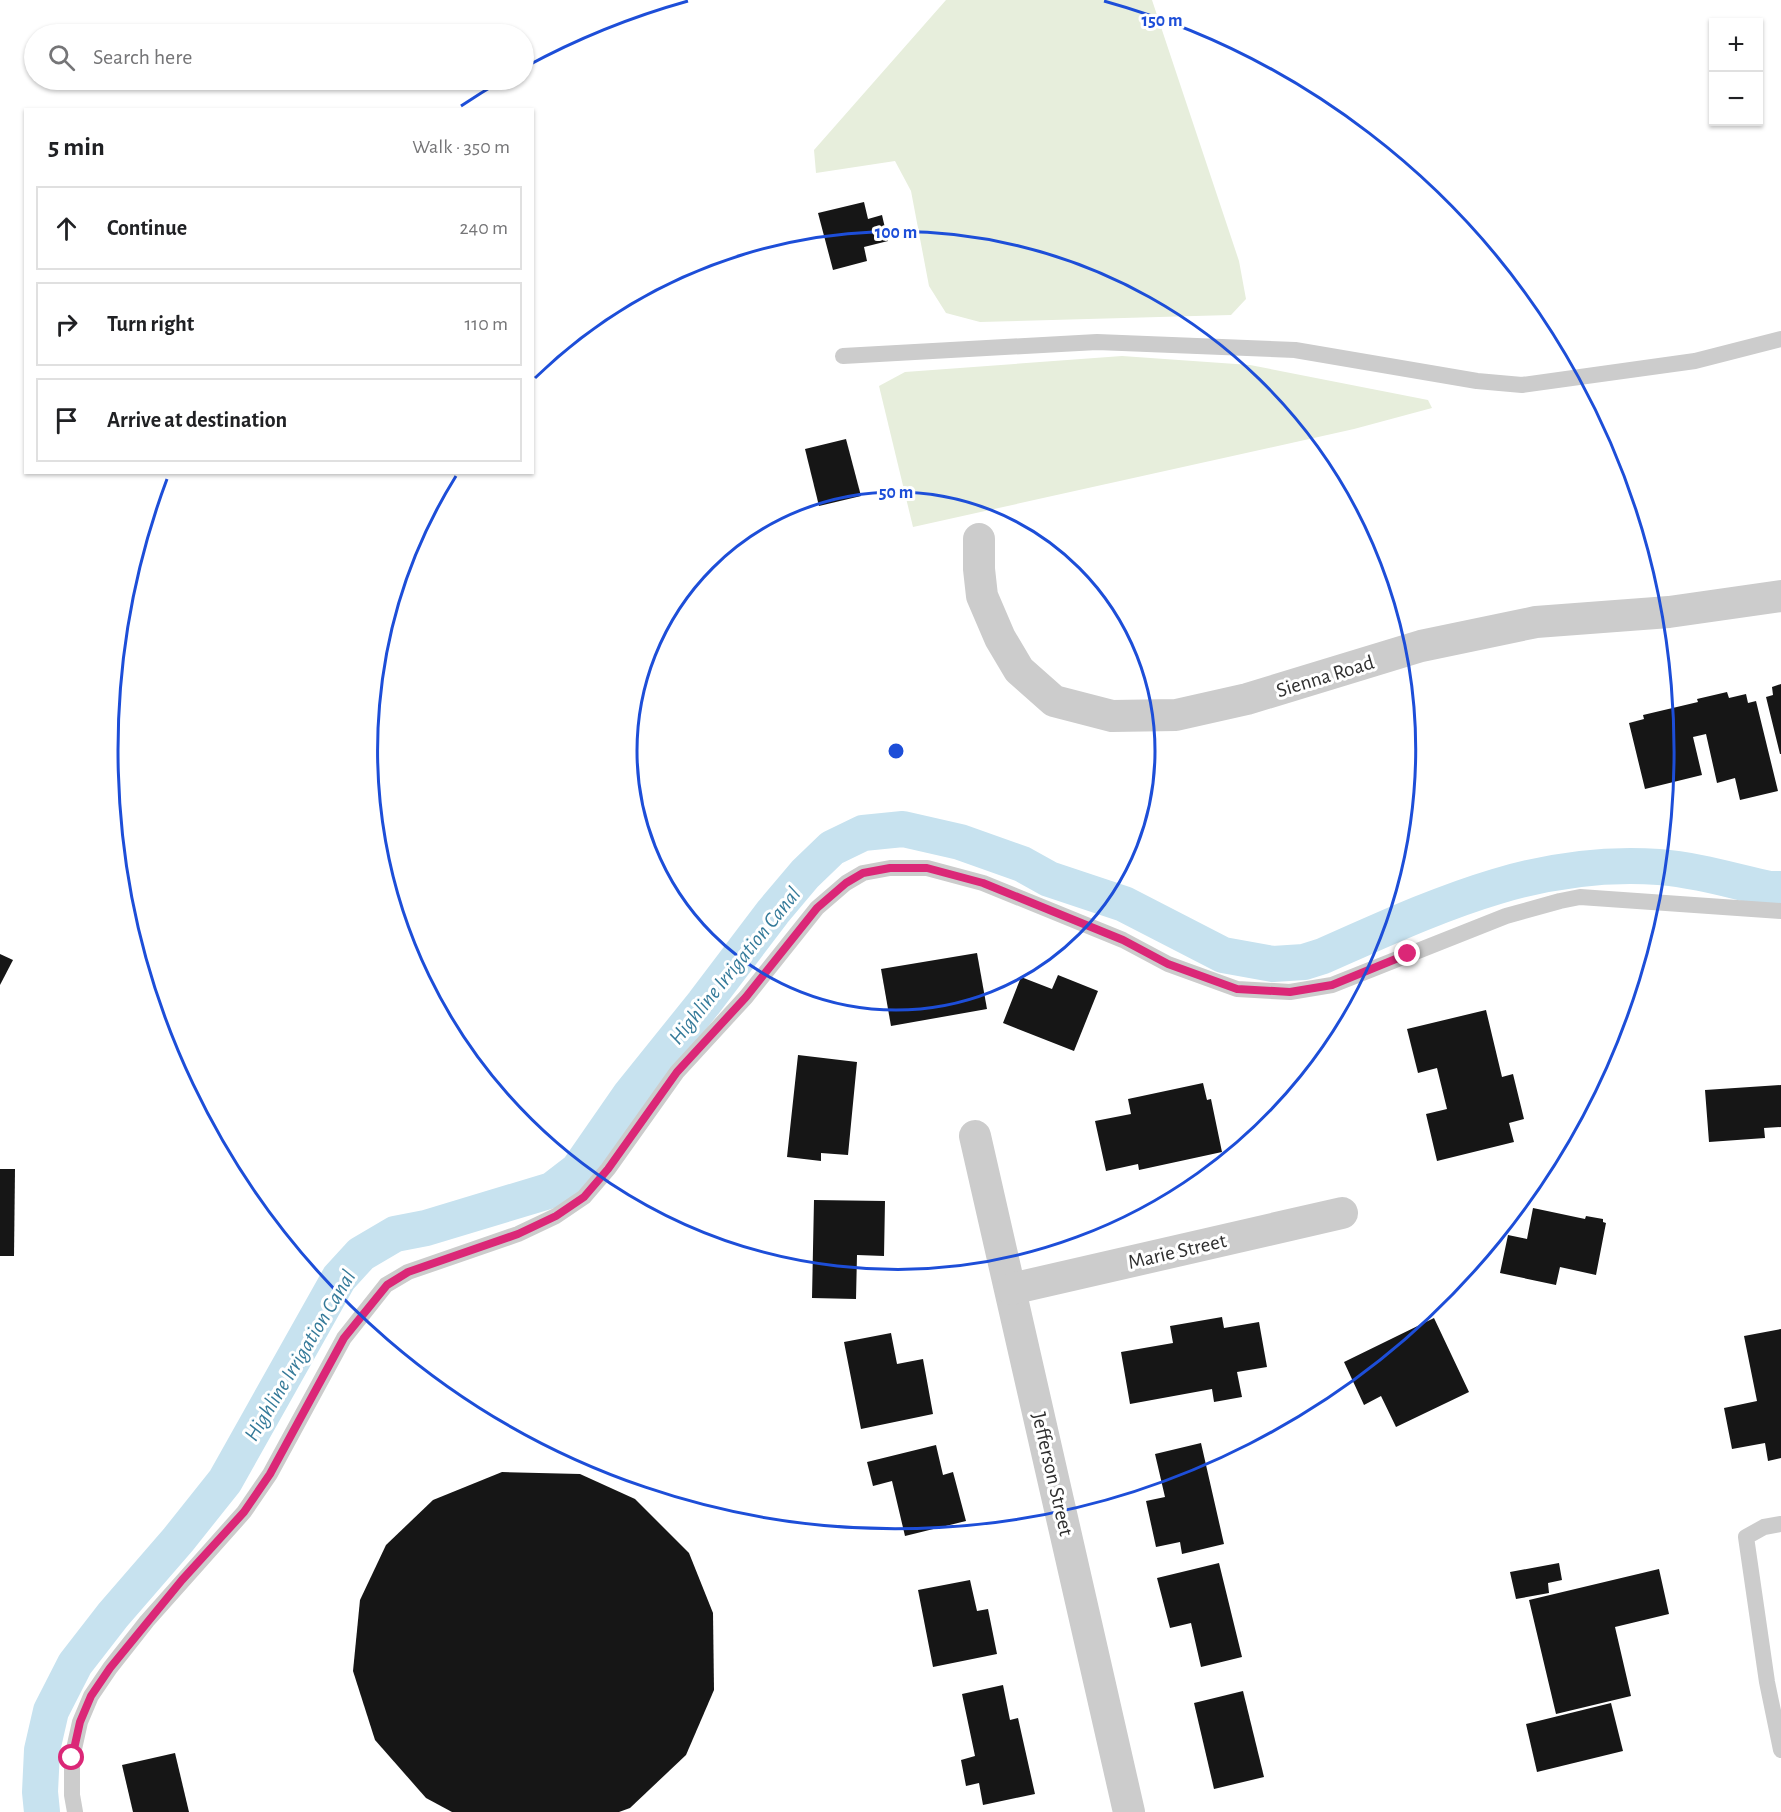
<!DOCTYPE html>
<meta charset="utf-8">
<style>
body{margin:0;font-family:"Alegreya Sans",sans-serif;background:#f6f6f6;color:#202124}
.controls{position:absolute;right:18px;top:18px;display:grid;overflow:hidden;border-radius:0px;box-shadow:0 2px 4px #0004}
.controls button{width:54px;height:54px;display:grid;place-items:center;padding:0;border:0;border-bottom:2px solid #e0e0e0;background:#fff;color:#202124;font:30px sans-serif}
.stop{position:absolute;width:18px;height:18px;margin:-14px;border:4px solid #db2777;border-radius:50%;background:#fff}
.stop.end{background:#db2777;border-color:#fff;box-shadow:0 2px 6px #0008}
.list{margin:0;padding:0;list-style:none}
h2{display:flex;justify-content:space-between;align-items:center;height:78px;margin:0;padding:0 24px;font-size:26px}
h2 small{font-size:20px;font-weight:400;color:#757577}
.list li{display:grid;grid-template-columns:39px 1fr auto;gap:18px;align-items:center;box-sizing:border-box;height:84px;margin:0 12px 12px;padding:0 12px;border:2px solid #e0e0e0;border-radius:0px}
.list b{display:block;font-size:22px;white-space:nowrap}
.list em{font-size:20px;font-style:normal;color:#757577}
.icon{flex:none;width:33px;height:33px;fill:none;stroke:currentColor;stroke-width:2;stroke-linecap:round;stroke-linejoin:round}
.map{position:relative;flex:none;width:1781px;height:1812px;overflow:hidden}
.search{position:absolute;background:#fff;box-shadow:0 2px 4px #0004;left:24px;top:24px;width:510px;height:66px;display:flex;align-items:center;gap:15px;box-sizing:border-box;padding:0 21px;border-radius:33px;color:#757577;font-size:22px}
.panel{position:absolute;background:#fff;box-shadow:0 2px 4px #0004;left:24px;top:108px;width:510px;height:366px;border-radius:0px}
.map>svg:first-child{display:block}
</style>
<div class="map">
<svg width="1781" height="1812" viewBox="0 0 1781 1812">
<rect width="100%" height="100%" fill="#fff"/>
<g fill="#e7eedc">
<polygon points="946,0 1152,0 1239,261 1246,299 1231,315 980,322 946,313 929,286 911,191 895,161 816,173 814,150"/>
<polygon points="1122,356 1250,365 1428,400 1432,408 1354,429 913,527 879,386 905,372"/>
</g>
<g fill="none" stroke-linecap="round" stroke-linejoin="round">
<path stroke="#c7e2ef" stroke-width="36" d="M42 1812 40 1792 42 1750 51 1711 75 1664 113 1615 178 1540 225 1481 339 1278 361 1254 395 1234 426 1228 552 1190 578 1170 630 1095 704 1003 773 912 805 874 832 848 863 833 903 829 960 842 1022 864 1049 879 1124 904 1223 955 1273 964 1304 962 1323 956C1434 907 1534 858 1659 867 1697 870 1733 881 1770 889H1781"/>
</g>
<g fill="#161616">
<polygon points="864,202 868,219 882,215 888,241 864,247 867,261 833,270 818,213"/>
<polygon points="846,439 861,496 819,506 805,449"/>
<polygon points="1781,684 1781,754 1780,754 1766,697 1773,695 1772,687"/>
<polygon points="1727,692 1729,698 1746,694 1748,703 1756,701 1778,791 1740,800 1735,778 1717,783 1706,734 1693,737 1702,775 1645,789 1629,723 1644,719 1643,715 1698,702 1697,699"/>
<polygon points="977,953 987,1009 891,1026 881,969"/>
<polygon points="0,954 13,960 0,985"/>
<polygon points="1058,975 1098,991 1074,1051 1003,1023 1021,977 1052,989"/>
<polygon points="1486,1010 1502,1077 1513,1074 1524,1119 1509,1123 1514,1142 1437,1161 1426,1114 1447,1109 1437,1068 1418,1073 1407,1029"/>
<polygon points="798,1055 857,1062 848,1155 821,1153 821,1161 787,1157"/>
<polygon points="1203,1083 1207,1100 1211,1099 1222,1152 1139,1170 1138,1164 1106,1171 1095,1121 1131,1114 1128,1099"/>
<polygon points="1781,1085 1781,1127 1764,1128 1765,1138 1709,1142 1705,1090"/>
<polygon points="0,1169 15,1169 14,1256 0,1256"/>
<polygon points="814,1200 885,1201 884,1256 857,1255 856,1299 812,1298"/>
<polygon points="1533,1208 1585,1219 1586,1216 1603,1219 1603,1222 1606,1223 1596,1275 1560,1267 1556,1285 1500,1273 1508,1235 1527,1239"/>
<polygon points="1222,1317 1224,1328 1259,1322 1267,1367 1237,1372 1242,1397 1214,1402 1212,1389 1130,1404 1121,1352 1173,1343 1170,1326"/>
<polygon points="1434,1318 1469,1392 1396,1427 1381,1396 1364,1405 1344,1362"/>
<polygon points="1781,1329 1781,1458 1768,1461 1765,1443 1732,1449 1724,1408 1757,1401 1744,1336"/>
<polygon points="891,1333 897,1364 923,1359 933,1414 861,1429 844,1342"/>
<polygon points="1201,1443 1224,1544 1182,1554 1180,1542 1156,1547 1146,1501 1165,1497 1155,1454"/>
<polygon points="936,1445 943,1475 953,1472 966,1521 905,1536 892,1481 873,1486 867,1462"/>
<polygon points="502,1472 580,1474 635,1499 689,1553 713,1613 714,1690 686,1755 630,1808 619,1812 452,1812 426,1798 375,1740 353,1671 360,1600 386,1545 433,1500"/>
<polygon points="1219,1563 1242,1657 1201,1667 1191,1623 1170,1628 1157,1578"/>
<polygon points="1559,1563 1562,1580 1548,1583 1549,1593 1516,1599 1510,1572"/>
<polygon points="1659,1569 1669,1614 1615,1627 1631,1696 1556,1714 1529,1600"/>
<polygon points="970,1580 977,1611 988,1609 997,1654 933,1667 918,1590"/>
<polygon points="1003,1685 1010,1720 1018,1718 1035,1794 983,1805 979,1783 966,1786 961,1760 975,1756 962,1694"/>
<polygon points="1243,1691 1264,1777 1214,1789 1194,1703"/>
<polygon points="1611,1703 1623,1751 1537,1772 1526,1724"/>
<polygon points="175,1753 189,1812 133,1812 122,1765"/>
</g>
<g fill="none" stroke-linecap="round" stroke-linejoin="round">
<g stroke="#ccc" stroke-width="16">
<polyline points="843,356 1097,342 1295,350 1477,381 1522,385 1695,361 1781,339"/>
<polyline points="1781,1524 1764,1527 1746,1537 1767,1682 1781,1750"/>
<polyline points="75,1812 72,1795 72,1758 80,1722 91,1696 110,1668 147,1621 244,1512 270,1474 344,1338 386,1285 408,1272 518,1234 556,1216 584,1197 608,1169 677,1072 746,997 817,908 846,883 863,873 890,868 927,868 983,883 1123,940 1168,964 1237,989 1290,992 1332,985 1506,916 1560,901 1580,897 1781,911"/>
</g>
<g stroke="#ccc" stroke-width="32">
<polyline points="979,539 979,569 982,596 1000,638 1019,670 1054,701 1112,716 1176,715 1247,699 1421,646 1536,622 1669,612 1781,596"/>
<polyline points="975,1136 1129,1812"/>
<polyline points="1011,1289 1342,1213"/>
</g>
</g>
<g fill="none" stroke-linecap="round" stroke-linejoin="round">
<polyline stroke="#db2777" stroke-width="8" points="72,1758 80,1722 91,1696 110,1668 182,1580 244,1512 270,1474 344,1338 387,1285 408,1272 518,1234 556,1216 584,1197 608,1169 677,1072 746,997 817,908 846,883 863,873 890,868 927,868 983,883 1123,940 1168,964 1237,989 1290,992 1332,985 1408,954"/>
</g>
<g fill="none" stroke="#1d4ed8" stroke-width="3">
<circle cx="896" cy="751" r="259"/>
<path d="M535 378A519 519 0 1 1 456 476"/>
<path d="M461 106A778 778 0 0 1 501 81M525 67A778 778 0 0 1 688 1M1104 1A778 778 0 1 1 167 479"/>
</g>
<g text-anchor="middle" stroke-width="6" stroke-linejoin="round" paint-order="stroke">
<g font-size="21" fill="#2f2f2f" stroke="#fff">
<text transform="translate(1325 676) rotate(-17)" y="7">Sienna Road</text>
<text transform="translate(1177 1251) rotate(-13)" y="7">Marie Street</text>
<text transform="translate(1053 1474) rotate(77)" y="7">Jefferson Street</text>
</g>
<g font-size="22" font-style="italic" fill="#357a99" stroke="#fff">
<text transform="translate(734 965) rotate(-51)" y="8">Highline Irrigation Canal</text>
<text transform="translate(299 1355) rotate(-59)" y="8">Highline Irrigation Canal</text>
</g>
</g>
<circle cx="896" cy="751" r="9" fill="#1d4ed8" stroke="#fff" stroke-width="3"/>
<g font-size="18" text-anchor="middle" font-weight="bold" fill="#1d4ed8" stroke="#fff" stroke-width="6" stroke-linejoin="round" paint-order="stroke">
<text x="1162" y="26">150 m</text>
<text x="896" y="238">100 m</text>
<text x="896" y="498">50 m</text>
</g>
</svg>
<div class="controls">
<button>+</button>
<button>−</button>
</div>
<div class="stop" style="left:72px;top:1758px"></div>
<div class="stop end" style="left:1408px;top:954px"></div>
<div class="search"><svg class="icon" aria-label="search" viewBox="0 0 24 24"><circle cx="10" cy="10" r="6"/><path d="M15 15l6 6"/></svg>Search here</div>
<section class="panel">
<h2>5 min<small>Walk · 350 m</small></h2>
<ul class="list">
<li><svg class="icon" aria-label="ahead" viewBox="0 0 24 24"><path d="M12 20V5M6 11l6-6 6 6"/></svg><div><b>Continue</b></div><em>240 m</em></li>
<li><svg class="icon" aria-label="right" viewBox="0 0 24 24"><path d="M7 20v-9h11M14 6l5 5-5 5"/></svg><div><b>Turn right</b></div><em>110 m</em></li>
<li><svg class="icon" aria-label="arrive" viewBox="0 0 24 24"><path d="M6 21V4h12l-3 4 3 4H6"/></svg><div><b>Arrive at destination</b></div></li>
</ul>
</section>
</div>
